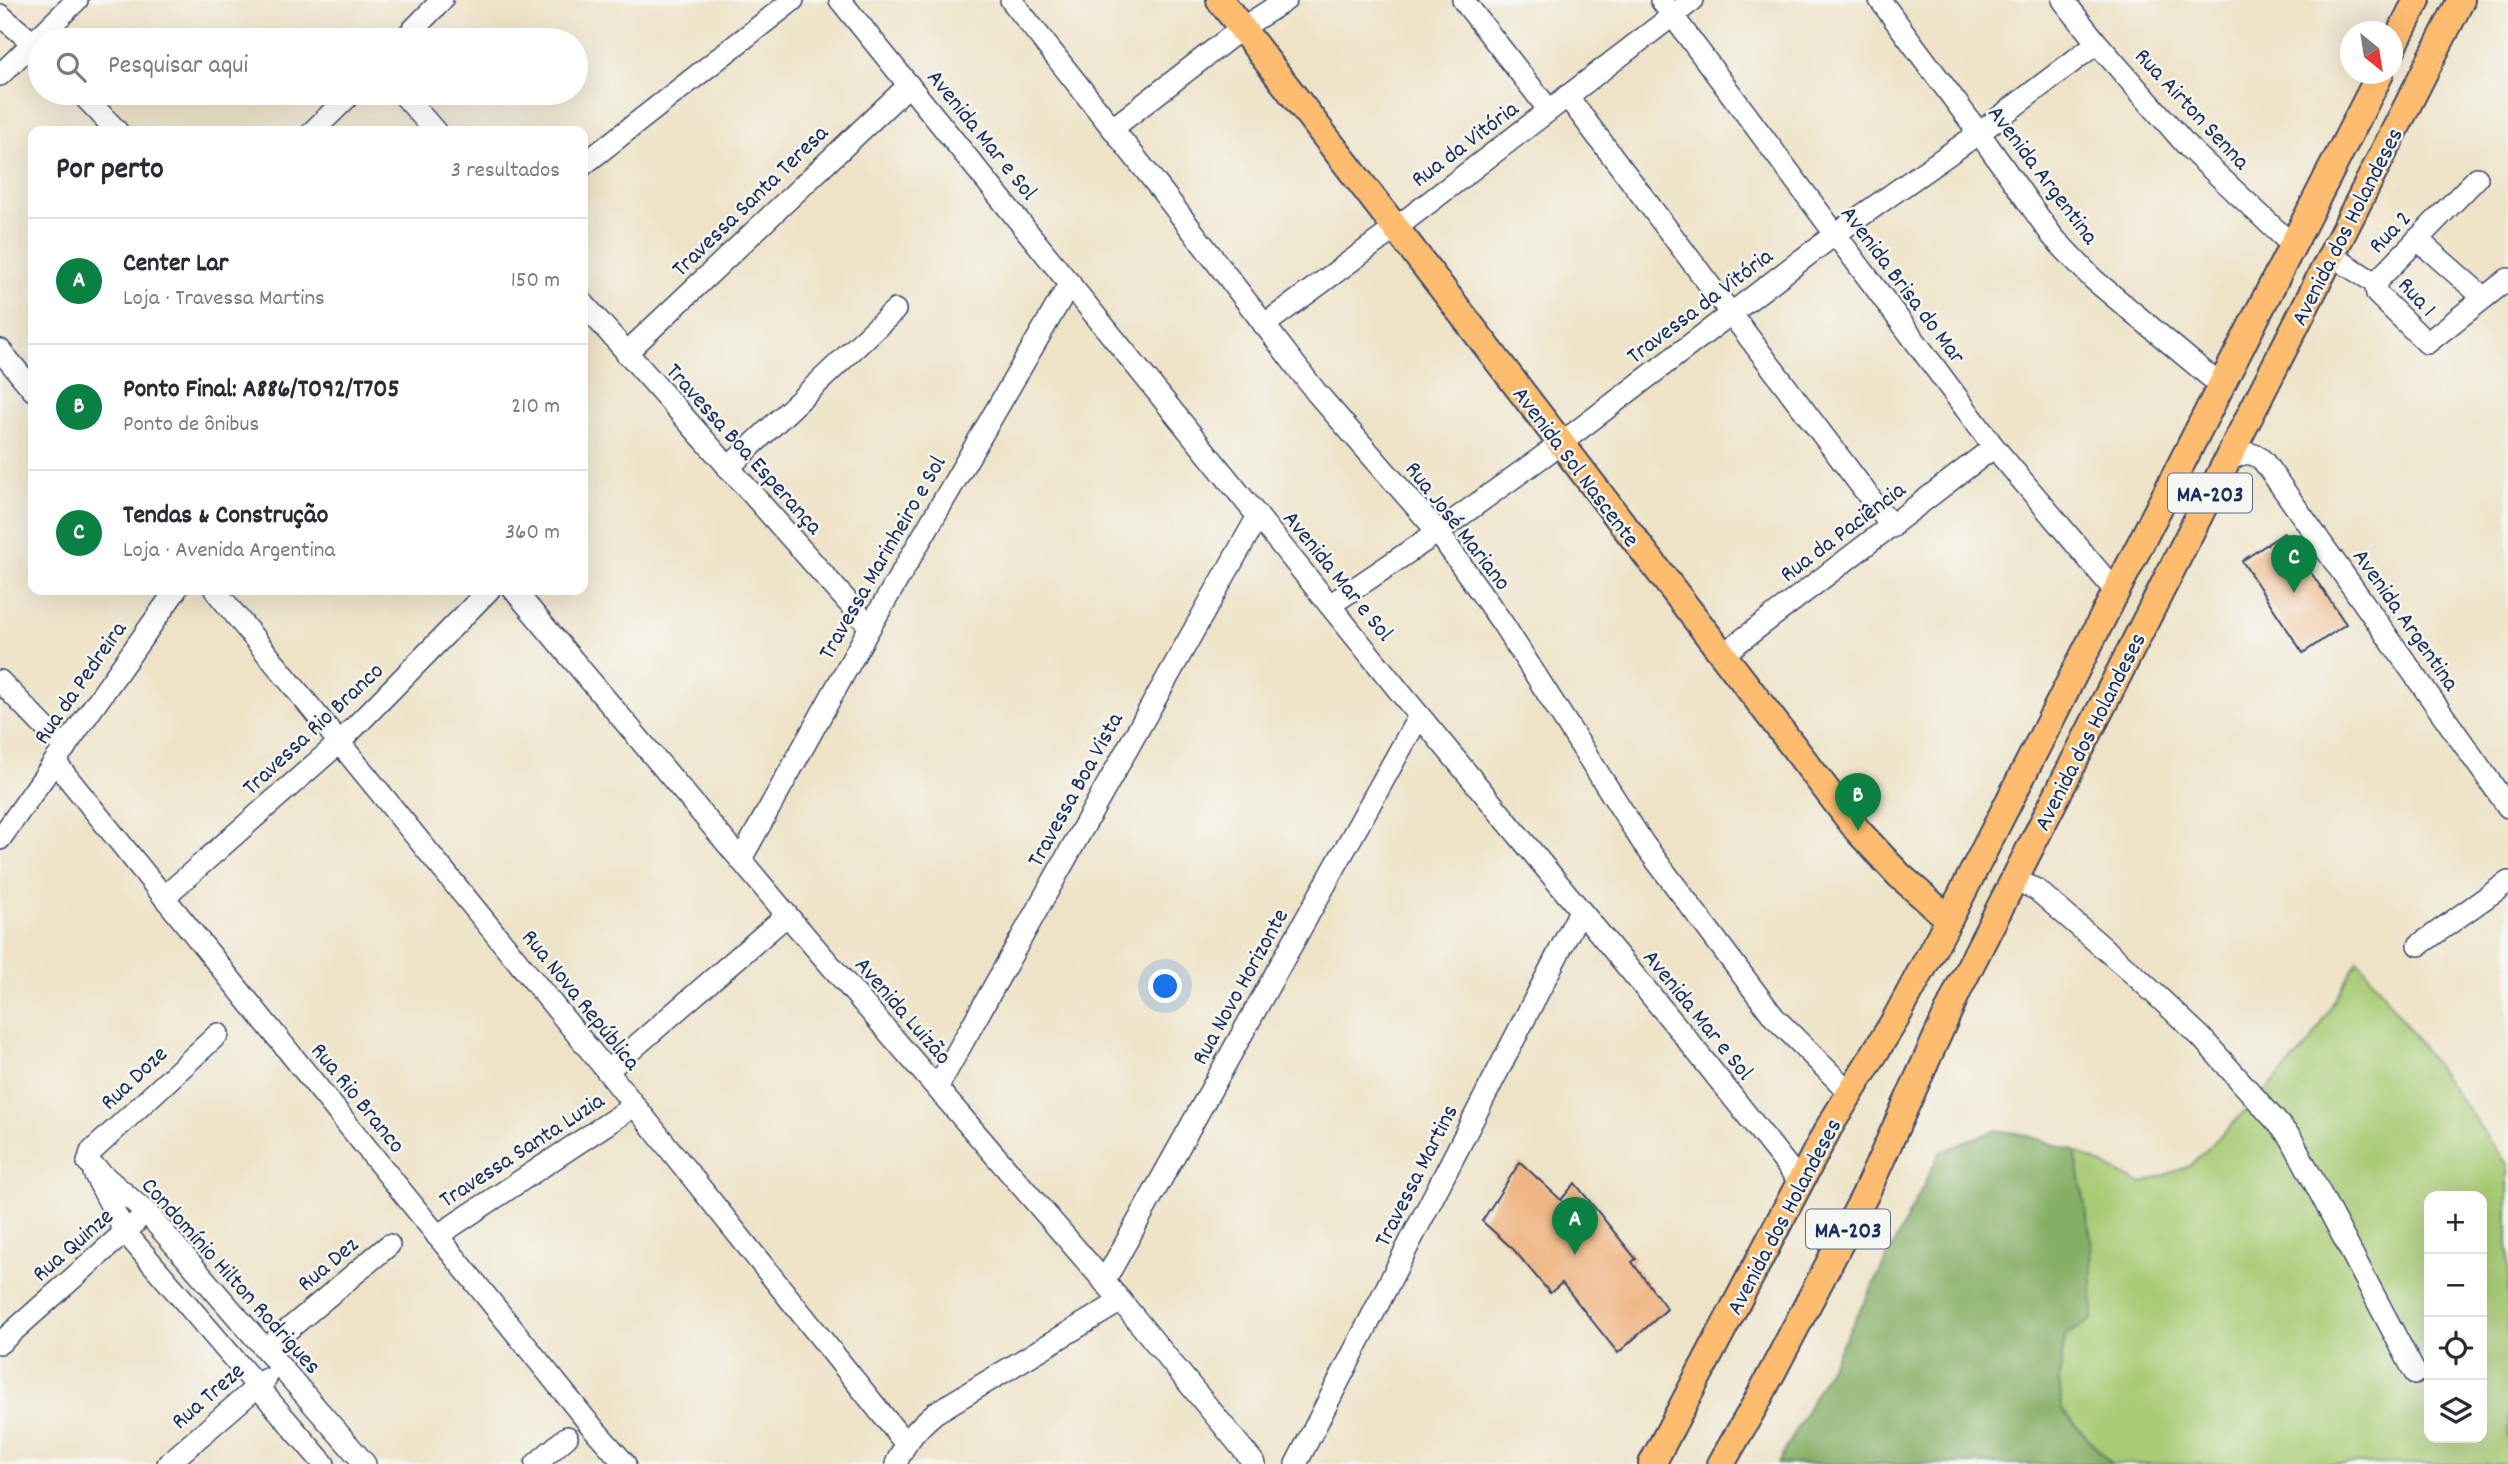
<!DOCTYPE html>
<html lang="pt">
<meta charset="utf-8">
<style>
body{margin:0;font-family:Dekko,sans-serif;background:#f2f2f3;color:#2b2b33}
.controls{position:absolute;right:21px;bottom:21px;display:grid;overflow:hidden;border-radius:14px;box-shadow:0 7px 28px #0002}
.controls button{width:63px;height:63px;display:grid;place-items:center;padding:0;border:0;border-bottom:2px solid #e1e1e2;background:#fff;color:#2b2b33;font:35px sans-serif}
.compass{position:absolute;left:2340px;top:21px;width:63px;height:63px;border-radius:50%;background:#fff;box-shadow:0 7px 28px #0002;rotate:150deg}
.you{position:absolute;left:1166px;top:987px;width:24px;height:24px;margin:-18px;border:5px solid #fff;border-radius:50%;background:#1a73e8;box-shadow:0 0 0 10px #1a73e833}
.badge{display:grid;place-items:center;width:46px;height:46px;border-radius:50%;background:#0b8043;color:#fff;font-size:23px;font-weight:700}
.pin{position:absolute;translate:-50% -58px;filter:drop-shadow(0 2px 4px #0008)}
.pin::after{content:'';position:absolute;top:37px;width:24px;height:21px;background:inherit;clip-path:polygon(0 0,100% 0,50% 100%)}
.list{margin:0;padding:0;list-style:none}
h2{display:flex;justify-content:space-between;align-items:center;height:91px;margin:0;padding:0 28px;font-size:30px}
h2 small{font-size:23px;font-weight:400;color:#7c7c81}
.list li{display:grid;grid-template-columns:46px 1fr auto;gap:21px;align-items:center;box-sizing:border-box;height:126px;padding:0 28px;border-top:2px solid #e1e1e2}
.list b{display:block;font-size:26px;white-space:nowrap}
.list p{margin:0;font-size:23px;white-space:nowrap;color:#7c7c81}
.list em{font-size:23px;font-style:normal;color:#7c7c81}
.icon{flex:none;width:38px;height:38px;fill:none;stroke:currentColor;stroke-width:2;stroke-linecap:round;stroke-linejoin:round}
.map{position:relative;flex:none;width:2508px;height:1464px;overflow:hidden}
.search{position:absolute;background:#fff;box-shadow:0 7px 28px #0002;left:28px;top:28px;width:560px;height:77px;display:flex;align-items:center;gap:18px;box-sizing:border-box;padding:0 24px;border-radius:38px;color:#7c7c81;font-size:26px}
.panel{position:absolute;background:#fff;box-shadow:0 7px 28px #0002;left:28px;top:126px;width:560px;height:469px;border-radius:14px}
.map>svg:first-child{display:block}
</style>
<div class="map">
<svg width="2508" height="1464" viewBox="0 0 2508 1464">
<rect width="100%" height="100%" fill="#f6f6f2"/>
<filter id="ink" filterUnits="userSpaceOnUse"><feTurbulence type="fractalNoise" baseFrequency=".0143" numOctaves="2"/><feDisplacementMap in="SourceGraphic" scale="14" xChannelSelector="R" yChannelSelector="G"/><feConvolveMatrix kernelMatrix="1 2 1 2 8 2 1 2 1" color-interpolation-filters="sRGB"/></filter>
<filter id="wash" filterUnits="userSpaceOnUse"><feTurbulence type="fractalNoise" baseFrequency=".00686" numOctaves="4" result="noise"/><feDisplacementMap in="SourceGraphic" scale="28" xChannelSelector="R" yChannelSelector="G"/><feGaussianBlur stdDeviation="1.57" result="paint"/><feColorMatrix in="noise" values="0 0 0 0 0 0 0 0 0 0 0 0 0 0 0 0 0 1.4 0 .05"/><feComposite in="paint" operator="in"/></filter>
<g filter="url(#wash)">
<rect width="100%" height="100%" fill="#eee3c7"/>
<path fill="#a8cb74" stroke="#627d69" stroke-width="2" fill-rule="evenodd" d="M2358 959 2508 1165V1464H2111L2062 1410 2058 1379 2065 1336 2091 1239 2075 1151 2141 1184 2190 1166 2255 1102 2310 1043ZM2429 1196H2482V1438H2429Z"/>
<polygon fill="#86af66" stroke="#506f62" stroke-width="2" points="1996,1130 2022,1134 2075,1151 2091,1239 2093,1319 2065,1336 2059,1379 2062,1410 2111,1464 1778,1464 1876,1280 1940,1152"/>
<g id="blocks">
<g fill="#efb684">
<polygon points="2284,533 2346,624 2303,653 2242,561"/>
<polygon points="1520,1162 1561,1200 1575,1183 1636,1259 1632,1262 1667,1309 1618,1353 1562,1283 1550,1293 1514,1250 1482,1221"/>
</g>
</g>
</g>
<g filter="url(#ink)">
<use href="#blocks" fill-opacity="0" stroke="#3b4a6e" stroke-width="2"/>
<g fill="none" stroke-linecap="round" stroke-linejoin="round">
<g stroke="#3b4a6e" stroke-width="24">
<g id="minor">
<polyline points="840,0 1404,697 1682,1033 1800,1182"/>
<polyline points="1011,0 1161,190 1316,392 1438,532 1503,624 1643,843 1774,1017 1850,1093"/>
<polyline points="1463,0 1549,110"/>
<polyline points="1661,0 1994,447 2116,592"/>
<polyline points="1880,0 1979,133 2053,237 2093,279 2221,386"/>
<polyline points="2063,0 2097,43 2189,148 2292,245"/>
<polyline points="0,15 40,49"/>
<polyline points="403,40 442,0"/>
<polyline points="0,75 77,0"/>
<polyline points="81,93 117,131"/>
<polyline points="402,93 435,131"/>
<polyline points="1567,96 1892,527"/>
<polyline points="1113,128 1242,28 1286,0"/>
<polyline points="313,131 352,93"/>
<polyline points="583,165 793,0"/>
<polyline points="2417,239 2483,297"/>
<polyline points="2331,255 2375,283 2477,178"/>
<polyline points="2375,283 2377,294 2427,343 2508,279"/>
<polyline points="583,303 870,627"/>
<polyline points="1264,325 1397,227 1693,0"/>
<polyline points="0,350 33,390"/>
<polyline points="626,353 909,85"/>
<path d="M2226 463C2239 453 2252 449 2264 462L2508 807"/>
<polyline points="728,468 895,310"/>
<polyline points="215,590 607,1071 905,1443"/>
<polyline points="514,590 787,915 1121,1301 1255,1464"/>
<polyline points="1330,605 1438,532 1560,444 1834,235 1979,133 2097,43"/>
<polyline points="1722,655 1994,447"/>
<polyline points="0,681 65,748"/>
<polyline points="55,762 587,1421 625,1464"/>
<polyline points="0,839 176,590"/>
<polyline points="741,859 870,627 1070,283"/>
<polyline points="2014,879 2037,890 2138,978 2201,1037 2291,1138 2415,1373"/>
<polyline points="164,897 340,742 489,590"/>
<polyline points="2419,945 2508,882"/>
<polyline points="607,1071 787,915"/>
<polyline points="937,1088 1258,516"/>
<polyline points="88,1162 147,1213 365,1464"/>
<polyline points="88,1162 91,1152 218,1034"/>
<polyline points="94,1173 125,1232 324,1464"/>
<polyline points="437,1236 634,1106"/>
<polyline points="1104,1282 1419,716"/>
<polyline points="0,1343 135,1223"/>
<polyline points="265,1349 389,1245"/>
<polyline points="168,1464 266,1379"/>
<polyline points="536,1464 567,1437"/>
<path d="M896 1464C905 1442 917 1428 935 1413L1121 1301"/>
<polyline points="1296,1464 1580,911"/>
</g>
</g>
<g stroke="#3b4a6e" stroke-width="30">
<g id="major">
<path d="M1220 0C1434 276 1645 554 1858 831L1899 875 1949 919"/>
<polyline points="2392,49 2417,0"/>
<polyline points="1652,1464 1828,1129 1895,1020 1949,919 2380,74"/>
<polyline points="1721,1464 1755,1405 1865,1195 1960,986 2461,0"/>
</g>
</g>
<use href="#minor" stroke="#fff" stroke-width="21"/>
<use href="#major" stroke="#fdbc6f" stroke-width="26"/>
</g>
</g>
<g text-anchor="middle" stroke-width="5" stroke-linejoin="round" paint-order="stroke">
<g fill="#f6f6f2" stroke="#5d6b8a" stroke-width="2">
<rect x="2168" y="473.5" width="84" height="39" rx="5"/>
<rect x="1806" y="1209.5" width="84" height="39" rx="5"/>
</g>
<g font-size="23" font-weight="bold" fill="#1b2f5e">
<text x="2210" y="501">MA-203</text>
<text x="1848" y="1237">MA-203</text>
</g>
<g font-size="24" fill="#1b2f5e" stroke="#f6f6f2">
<text transform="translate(2193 108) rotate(47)" y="8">Rua Airton Senna</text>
<text transform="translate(983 134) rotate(51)" y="8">Avenida Mar e Sol</text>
<text transform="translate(1464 143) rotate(-37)" y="8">Rua da Vitória</text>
<text transform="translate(2044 174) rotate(53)" y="8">Avenida Argentina</text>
<text transform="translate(749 200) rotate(-44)" y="8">Travessa Santa Teresa</text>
<text transform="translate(2346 226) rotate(-63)" y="8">Avenida dos Holandeses</text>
<text transform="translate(2389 231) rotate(-46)" y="8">Rua 2</text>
<text transform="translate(1904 284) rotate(53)" y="8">Avenida Brisa do Mar</text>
<text transform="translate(2418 296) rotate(47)" y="8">Rua 1</text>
<text transform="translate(1699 305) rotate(-37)" y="8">Travessa da Vitória</text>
<text transform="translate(745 448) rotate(48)" y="8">Travessa Boa Esperança</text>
<text transform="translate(1577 466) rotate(53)" y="8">Avenida Sol Nascente</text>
<text transform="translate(1459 525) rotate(52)" y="8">Rua José Mariano</text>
<text transform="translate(1842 531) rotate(-37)" y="8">Rua da Paciência</text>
<text transform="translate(881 557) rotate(-60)" y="8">Travessa Marinheiro e Sol</text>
<text transform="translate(1339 575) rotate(51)" y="8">Avenida Mar e Sol</text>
<text transform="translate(2407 619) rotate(55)" y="8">Avenida Argentina</text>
<text transform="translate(79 682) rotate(-55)" y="8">Rua da Pedreira</text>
<text transform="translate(312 728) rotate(-43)" y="8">Travessa Rio Branco</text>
<text transform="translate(2089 731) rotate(-63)" y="8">Avenida dos Holandeses</text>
<text transform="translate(1074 789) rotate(-61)" y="8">Travessa Boa Vista</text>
<text transform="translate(1239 986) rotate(-61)" y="8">Rua Novo Horizonte</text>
<text transform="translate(582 999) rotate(51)" y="8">Rua Nova República</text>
<text transform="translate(904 1010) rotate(49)" y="8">Avenida Luizão</text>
<text transform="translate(1699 1014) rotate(51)" y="8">Avenida Mar e Sol</text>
<text transform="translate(133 1077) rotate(-43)" y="8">Rua Doze</text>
<text transform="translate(359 1097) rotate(51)" y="8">Rua Rio Branco</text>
<text transform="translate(521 1149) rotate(-33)" y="8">Travessa Santa Luzia</text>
<text transform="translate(1415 1175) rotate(-63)" y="8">Travessa Martins</text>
<text transform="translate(1783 1216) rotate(-62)" y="8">Avenida dos Holandeses</text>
<text transform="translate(72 1244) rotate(-41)" y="8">Rua Quinze</text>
<text transform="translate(327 1263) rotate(-40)" y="8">Rua Dez</text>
<text transform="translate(232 1275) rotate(48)" y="8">Condomínio Hilton Rodrigues</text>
<text transform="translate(207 1395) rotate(-41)" y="8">Rua Treze</text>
</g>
</g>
</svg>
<div class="controls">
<button>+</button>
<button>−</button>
<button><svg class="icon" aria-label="locate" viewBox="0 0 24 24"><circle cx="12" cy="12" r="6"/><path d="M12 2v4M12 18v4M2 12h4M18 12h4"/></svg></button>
<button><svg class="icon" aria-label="layers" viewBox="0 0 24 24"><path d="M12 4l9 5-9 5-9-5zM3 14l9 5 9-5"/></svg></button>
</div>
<svg class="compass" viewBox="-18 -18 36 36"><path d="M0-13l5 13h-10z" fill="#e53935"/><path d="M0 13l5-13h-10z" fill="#7c7c81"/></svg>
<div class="you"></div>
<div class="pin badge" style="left:1575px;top:1255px">A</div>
<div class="pin badge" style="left:1858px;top:831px">B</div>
<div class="pin badge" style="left:2294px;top:593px">C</div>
<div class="search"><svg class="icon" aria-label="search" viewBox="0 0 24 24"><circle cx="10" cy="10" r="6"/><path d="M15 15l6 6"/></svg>Pesquisar aqui</div>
<section class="panel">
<h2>Por perto<small>3 resultados</small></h2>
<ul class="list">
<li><span class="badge">A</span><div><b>Center Lar</b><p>Loja · Travessa Martins</p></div><em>150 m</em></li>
<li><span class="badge">B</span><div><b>Ponto Final: A886/T092/T705</b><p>Ponto de ônibus</p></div><em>210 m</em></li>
<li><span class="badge">C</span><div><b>Tendas &amp; Construção</b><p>Loja · Avenida Argentina</p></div><em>360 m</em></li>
</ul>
</section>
</div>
